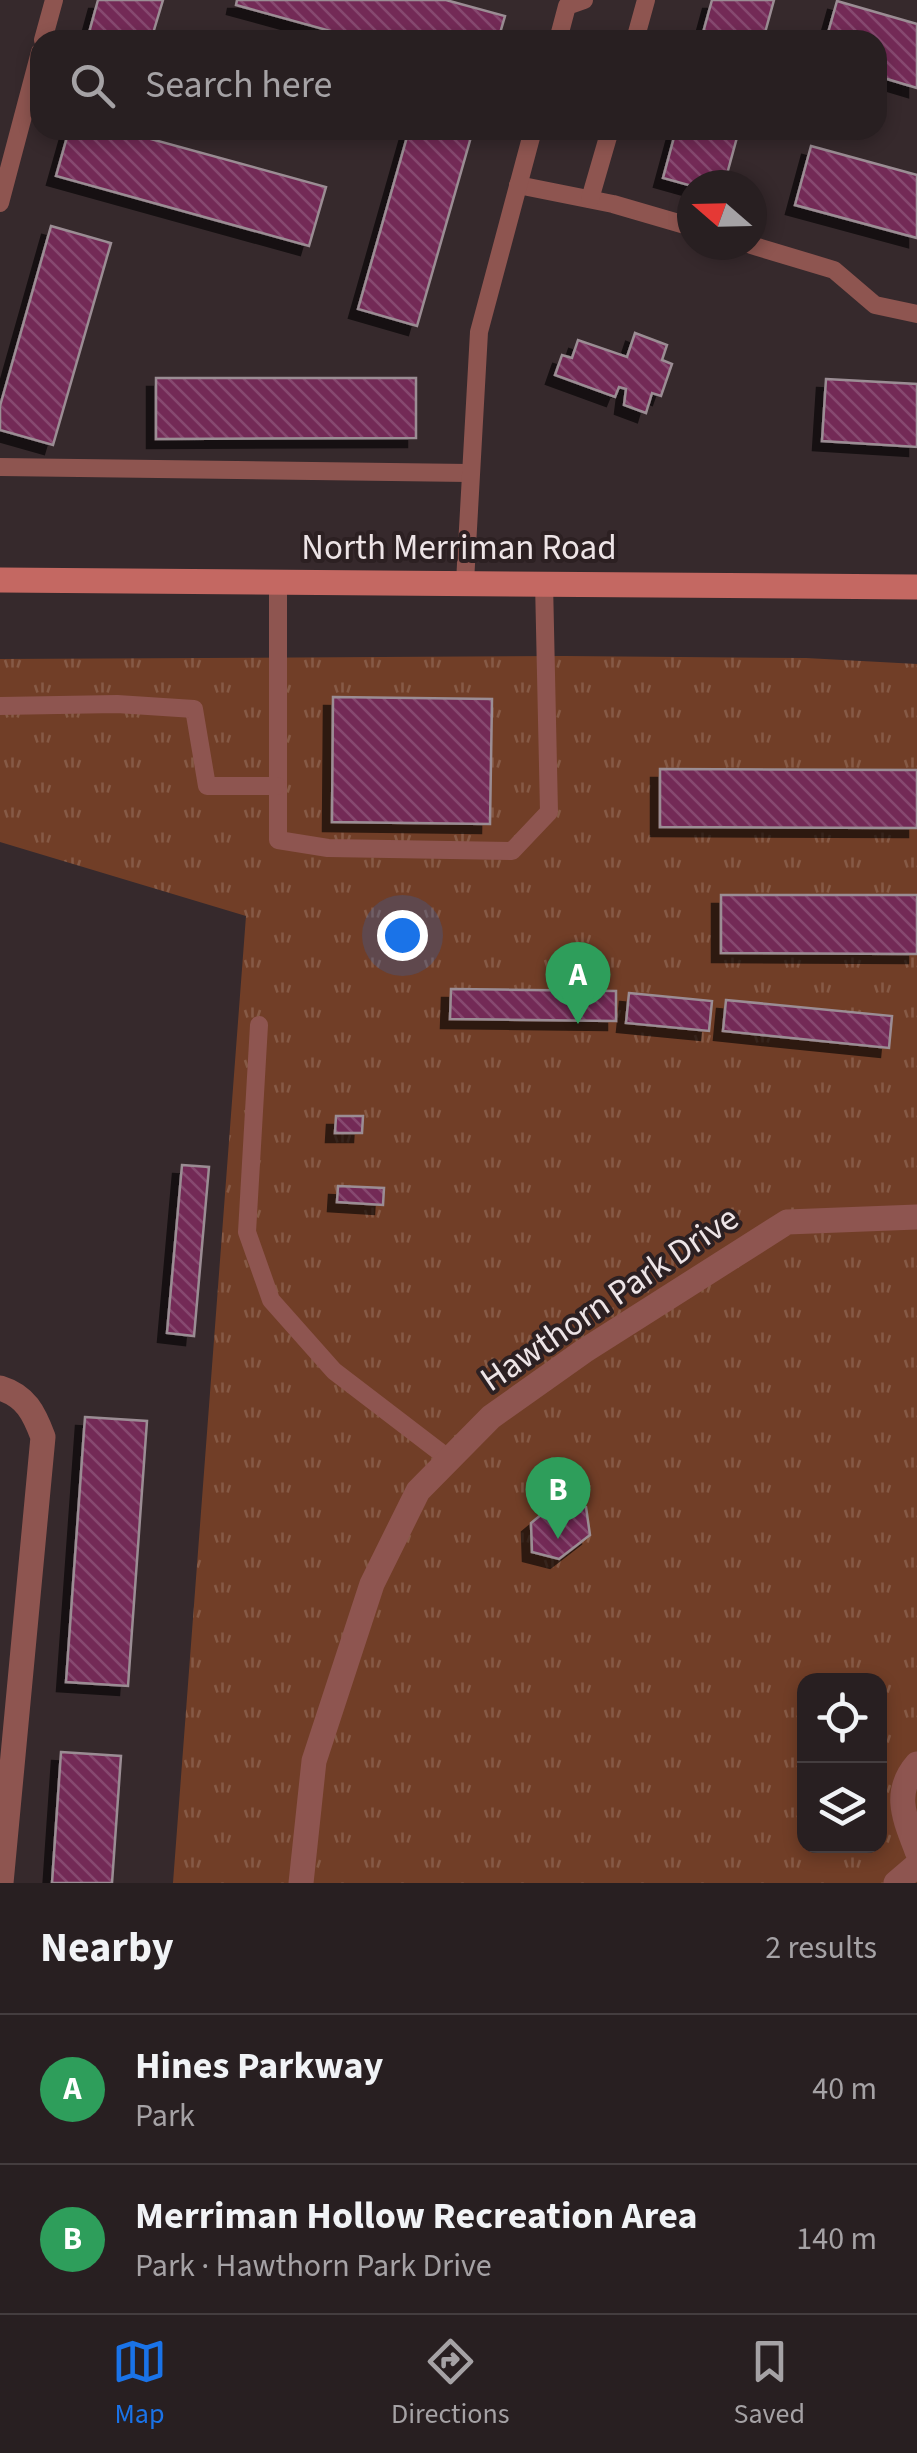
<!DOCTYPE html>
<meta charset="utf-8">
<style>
body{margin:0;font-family:"Source Sans 3",sans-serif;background:#30272a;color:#f1f3f6}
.controls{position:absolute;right:30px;bottom:30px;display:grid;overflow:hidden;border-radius:20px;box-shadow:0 5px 15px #0003}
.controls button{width:90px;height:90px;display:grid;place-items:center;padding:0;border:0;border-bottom:2px solid #443d3f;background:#281f21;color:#f1f3f6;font:50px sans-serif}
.compass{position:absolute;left:677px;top:170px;width:90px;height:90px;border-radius:50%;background:#281f21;box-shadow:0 5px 15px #0003;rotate:290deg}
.you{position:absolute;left:402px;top:935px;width:35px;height:35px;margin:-25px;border:8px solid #fff;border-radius:50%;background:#1a73e8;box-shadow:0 0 0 15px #1a73e833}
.badge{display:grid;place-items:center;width:65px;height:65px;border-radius:50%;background:#1a73e8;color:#fff;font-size:32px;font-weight:700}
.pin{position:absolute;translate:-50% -82px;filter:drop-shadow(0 2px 5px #0008)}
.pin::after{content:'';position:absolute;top:52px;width:35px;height:30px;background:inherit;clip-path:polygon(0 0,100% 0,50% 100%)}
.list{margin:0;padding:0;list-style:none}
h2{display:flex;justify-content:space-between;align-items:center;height:130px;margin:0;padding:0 40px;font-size:42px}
h2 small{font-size:32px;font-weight:400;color:#a5a2a5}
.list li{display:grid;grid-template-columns:65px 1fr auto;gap:30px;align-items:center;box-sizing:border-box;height:150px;padding:0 40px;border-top:2px solid #443d3f}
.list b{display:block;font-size:38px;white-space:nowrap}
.list p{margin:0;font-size:32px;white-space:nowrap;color:#a5a2a5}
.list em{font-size:32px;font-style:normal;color:#a5a2a5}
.icon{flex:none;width:55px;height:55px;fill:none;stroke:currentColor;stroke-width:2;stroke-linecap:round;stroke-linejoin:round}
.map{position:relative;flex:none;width:917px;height:1883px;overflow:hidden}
.search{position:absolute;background:#281f21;box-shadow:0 5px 15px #0003;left:30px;right:30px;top:30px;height:110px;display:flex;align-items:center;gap:25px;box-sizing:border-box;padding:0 35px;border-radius:30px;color:#a5a2a5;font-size:38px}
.sheet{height:430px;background:#281f21}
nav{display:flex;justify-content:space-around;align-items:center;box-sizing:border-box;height:140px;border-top:2px solid #443d3f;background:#281f21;font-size:28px;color:#a5a2a5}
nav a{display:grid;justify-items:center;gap:5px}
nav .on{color:#1a73e8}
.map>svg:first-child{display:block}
</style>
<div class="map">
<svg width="917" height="1883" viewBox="0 0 917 1883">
<defs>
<pattern id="park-tufts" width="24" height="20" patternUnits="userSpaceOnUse" patternTransform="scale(2.5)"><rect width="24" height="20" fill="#713e27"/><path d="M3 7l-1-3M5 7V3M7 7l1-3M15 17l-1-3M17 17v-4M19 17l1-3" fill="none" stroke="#865a46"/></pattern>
<pattern id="building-back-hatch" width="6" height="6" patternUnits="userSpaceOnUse" patternTransform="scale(2.5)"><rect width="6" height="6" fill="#732c57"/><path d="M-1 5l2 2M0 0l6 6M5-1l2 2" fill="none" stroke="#874a6f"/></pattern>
<filter id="shadow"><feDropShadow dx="-9" dy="9" stdDeviation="0" flood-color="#0009"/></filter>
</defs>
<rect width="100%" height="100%" fill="#36292c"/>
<path fill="url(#park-tufts)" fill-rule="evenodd" d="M564 656 806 658 917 664V1883H173L246 916 0 842V659ZM804 1680H880V1846H804Z"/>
<g fill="url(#building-back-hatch)" stroke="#9b8d94" stroke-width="2.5" filter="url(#shadow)">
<polygon points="98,0 163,0 151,40 87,40"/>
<polygon points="237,0 446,0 505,16 498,40 363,40 236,5"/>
<polygon points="712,0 774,0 763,40 701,40"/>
<polygon points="837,1 917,24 917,88 877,76 877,40 826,40"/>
<polygon points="69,130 118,130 326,187 309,246 56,176"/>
<polygon points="409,130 473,130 417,326 358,309"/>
<polygon points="676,130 739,130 724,185 692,186 663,178"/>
<polygon points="811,146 917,175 917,238 795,205"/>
<polygon points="51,226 111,243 53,445 0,430 0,406"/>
<polygon points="635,333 667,345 662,360 672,364 661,396 652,393 646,413 624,405 626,389 619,387 615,397 555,375 562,355 572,358 578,340 627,357"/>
<polygon points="156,378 416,378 416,438 156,439"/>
<polygon points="826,379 917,384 917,447 822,441"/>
<polygon points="333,697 492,699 490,824 332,822"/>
<polygon points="660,769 917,770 917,828 660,827"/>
<polygon points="721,895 917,895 917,954 721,953"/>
<polygon points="451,989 616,991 616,1021 450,1019"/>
<polygon points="629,993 712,1001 709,1031 626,1023"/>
<polygon points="726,1000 892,1016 889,1048 723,1031"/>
<polygon points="336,1116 363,1116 362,1133 335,1133"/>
<polygon points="182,1165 209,1167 194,1336 167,1333"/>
<polygon points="338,1186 384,1188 383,1205 337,1202"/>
<polygon points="85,1417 147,1421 128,1686 66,1682"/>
<polygon points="559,1500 586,1507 590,1535 559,1559 532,1552 531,1523"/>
<polygon points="61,1752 121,1756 112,1883 52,1883"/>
</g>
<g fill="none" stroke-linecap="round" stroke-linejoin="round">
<g stroke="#8e5550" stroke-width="18">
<polyline points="43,40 54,0"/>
<polyline points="558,40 567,6 584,0"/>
<polyline points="635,40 646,0"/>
<polyline points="518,185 613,204 692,227"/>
<polyline points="590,199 610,130"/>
<polyline points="0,203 40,52"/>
<polyline points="751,245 834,270 875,305 917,314"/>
<polyline points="0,467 469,473"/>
<polyline points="278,581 278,840 328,848 512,851 549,812 544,582"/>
<polyline points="465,582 479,332 533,130"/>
<polyline points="0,706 117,704 194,709 207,786 277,786"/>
<polyline points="259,1025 247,1232 271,1300 334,1371 449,1459"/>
</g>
<g stroke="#8e5550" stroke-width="25">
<path d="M0 1388C26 1396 34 1413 43 1437L1 1883"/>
<path d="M917 1764C892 1793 905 1819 917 1851"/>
<polyline points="301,1883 314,1761 372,1584 418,1491 491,1417 584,1351 787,1222 917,1217"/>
</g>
<polyline stroke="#8e5550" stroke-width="25" points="896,1883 917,1865"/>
<polyline stroke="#c46862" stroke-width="25" points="0,580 917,587"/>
</g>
<g text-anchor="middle" stroke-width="8" stroke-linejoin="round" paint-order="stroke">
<g font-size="35" fill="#ede4e6" stroke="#2c2022">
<text x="459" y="559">North Merriman Road</text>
<text transform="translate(609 1298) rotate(-34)" y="12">Hawthorn Park Drive</text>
</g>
</g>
</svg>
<div class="controls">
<button><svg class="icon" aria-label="locate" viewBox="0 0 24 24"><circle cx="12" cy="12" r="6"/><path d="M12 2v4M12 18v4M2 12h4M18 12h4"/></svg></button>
<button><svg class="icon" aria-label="layers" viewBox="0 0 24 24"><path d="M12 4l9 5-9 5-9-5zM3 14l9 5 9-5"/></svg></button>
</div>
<svg class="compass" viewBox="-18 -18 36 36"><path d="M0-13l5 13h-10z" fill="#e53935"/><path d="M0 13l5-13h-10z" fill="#a5a2a5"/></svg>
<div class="you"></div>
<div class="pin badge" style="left:578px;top:1024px;background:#2e9e5b">A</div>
<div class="pin badge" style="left:558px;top:1539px;background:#2e9e5b">B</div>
<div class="search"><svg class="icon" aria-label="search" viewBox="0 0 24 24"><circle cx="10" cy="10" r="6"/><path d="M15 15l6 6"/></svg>Search here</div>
</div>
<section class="sheet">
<h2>Nearby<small>2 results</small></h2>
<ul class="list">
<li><span class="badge" style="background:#2e9e5b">A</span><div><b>Hines Parkway</b><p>Park</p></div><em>40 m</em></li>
<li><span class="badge" style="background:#2e9e5b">B</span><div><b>Merriman Hollow Recreation Area</b><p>Park · Hawthorn Park Drive</p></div><em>140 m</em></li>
</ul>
</section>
<nav>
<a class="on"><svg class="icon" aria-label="map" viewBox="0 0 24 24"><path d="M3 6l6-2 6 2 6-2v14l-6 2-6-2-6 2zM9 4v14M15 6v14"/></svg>Map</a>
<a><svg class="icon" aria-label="directions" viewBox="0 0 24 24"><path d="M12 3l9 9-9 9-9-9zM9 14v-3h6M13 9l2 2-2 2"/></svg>Directions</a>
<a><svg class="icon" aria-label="saved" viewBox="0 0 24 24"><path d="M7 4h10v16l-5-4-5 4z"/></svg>Saved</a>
</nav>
